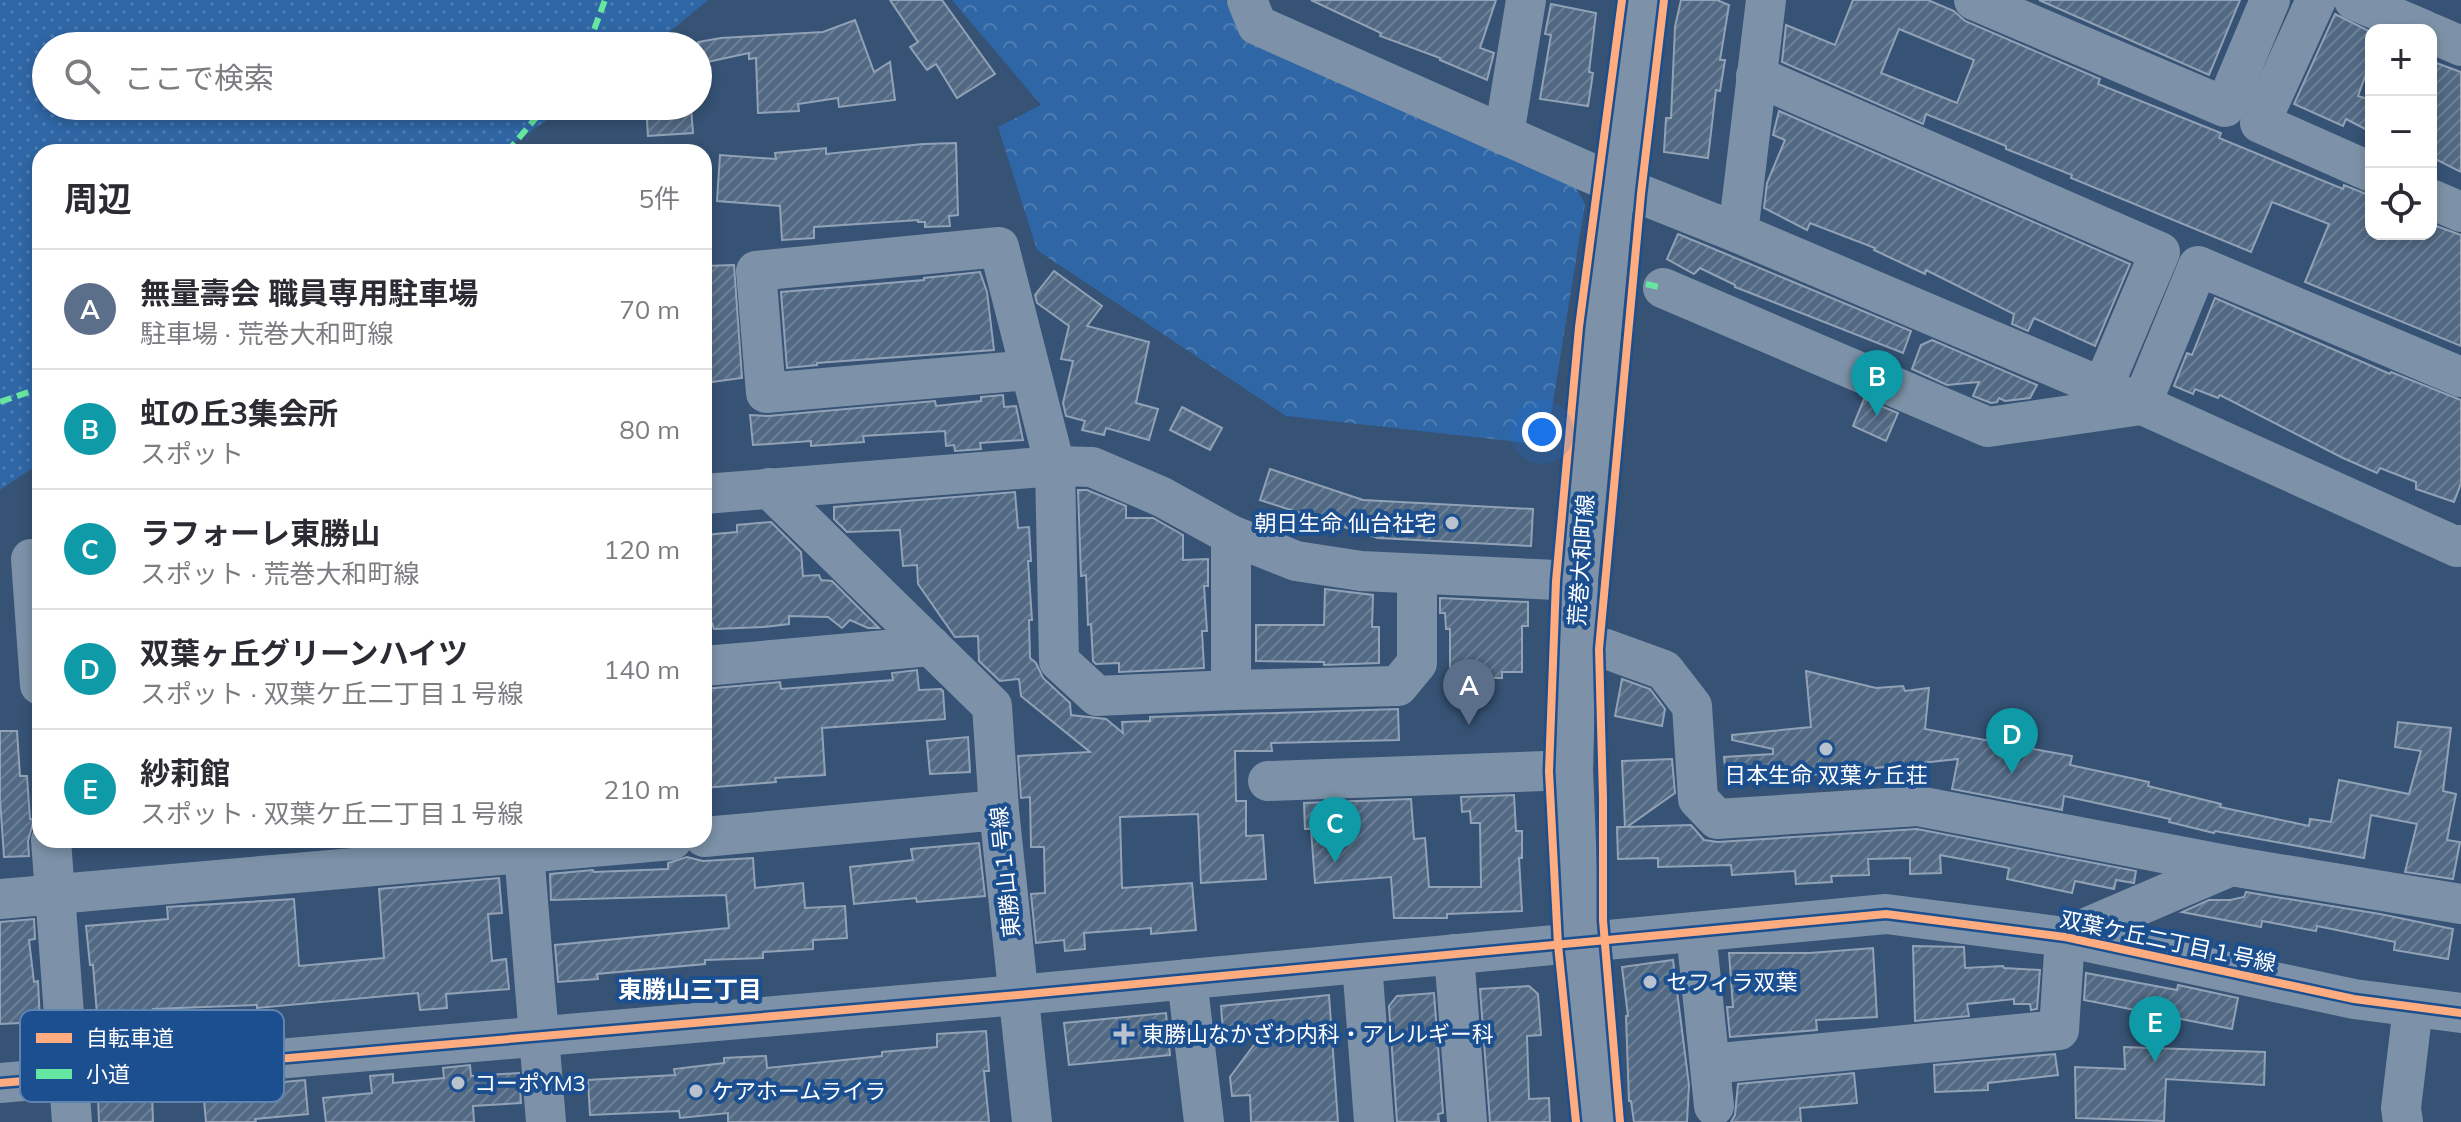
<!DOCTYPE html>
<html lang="ja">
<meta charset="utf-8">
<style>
body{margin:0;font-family:Mulish,"Noto Sans JP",sans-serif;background:#f2f2f3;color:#2b2b33}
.controls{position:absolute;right:24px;top:24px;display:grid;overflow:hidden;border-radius:16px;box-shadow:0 4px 12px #0003}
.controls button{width:72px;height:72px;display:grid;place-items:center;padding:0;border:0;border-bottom:2px solid #e1e1e2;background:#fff;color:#2b2b33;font:40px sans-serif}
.you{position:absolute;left:1542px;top:432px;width:28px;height:28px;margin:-20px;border:6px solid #fff;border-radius:50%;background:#1a73e8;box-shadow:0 0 0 12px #1a73e833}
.badge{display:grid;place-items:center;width:52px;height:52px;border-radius:50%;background:#6b6f79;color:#fff;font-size:26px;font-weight:700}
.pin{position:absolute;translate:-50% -66px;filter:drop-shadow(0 2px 4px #0008)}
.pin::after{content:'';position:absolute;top:42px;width:28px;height:24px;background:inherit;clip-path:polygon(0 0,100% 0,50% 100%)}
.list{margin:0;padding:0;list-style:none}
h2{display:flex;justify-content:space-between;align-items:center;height:104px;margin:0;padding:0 32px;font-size:34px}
h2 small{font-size:26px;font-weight:400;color:#7c7c81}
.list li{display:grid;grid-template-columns:52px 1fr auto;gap:24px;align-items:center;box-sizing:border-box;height:120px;padding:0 32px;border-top:2px solid #e1e1e2}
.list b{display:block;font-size:30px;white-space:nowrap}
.list p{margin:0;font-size:26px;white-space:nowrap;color:#7c7c81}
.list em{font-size:26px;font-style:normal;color:#7c7c81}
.icon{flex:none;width:44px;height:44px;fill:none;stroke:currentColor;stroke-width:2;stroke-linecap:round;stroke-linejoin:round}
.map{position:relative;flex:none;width:2461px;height:1122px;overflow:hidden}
.search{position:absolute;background:#fff;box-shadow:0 4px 12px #0003;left:32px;top:32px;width:680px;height:88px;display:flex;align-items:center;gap:20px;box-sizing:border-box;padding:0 28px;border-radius:44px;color:#7c7c81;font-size:30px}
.panel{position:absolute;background:#fff;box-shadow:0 4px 12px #0003;left:32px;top:144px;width:680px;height:704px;border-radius:24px}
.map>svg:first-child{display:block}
</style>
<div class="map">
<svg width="2461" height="1122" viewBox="0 0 2461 1122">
<defs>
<pattern id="forest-crowns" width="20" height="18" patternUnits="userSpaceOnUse" patternTransform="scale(2)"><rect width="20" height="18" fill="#2f66a5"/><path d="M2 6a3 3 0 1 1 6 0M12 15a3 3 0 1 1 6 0" fill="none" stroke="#4e7db2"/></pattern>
<pattern id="park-dots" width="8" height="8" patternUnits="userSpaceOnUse" patternTransform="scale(2)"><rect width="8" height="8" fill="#2f66a5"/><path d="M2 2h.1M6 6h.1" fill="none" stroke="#4e7db2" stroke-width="1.8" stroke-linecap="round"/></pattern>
<pattern id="building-hatch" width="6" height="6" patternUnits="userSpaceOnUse" patternTransform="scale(2)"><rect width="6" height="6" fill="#526984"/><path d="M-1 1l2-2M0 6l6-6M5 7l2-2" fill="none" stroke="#6c8096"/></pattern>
</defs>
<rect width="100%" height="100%" fill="#365274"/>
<polygon fill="url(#forest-crowns)" points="952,0 1226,0 1242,33 1573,182 1585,204 1546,445 1286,416 1037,250 998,127 1041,105"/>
<polygon fill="url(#park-dots)" points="0,0 708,0 652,46 46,46 46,106 568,106 500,152 40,152 40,463 0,490"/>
<g fill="url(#building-hatch)" stroke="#92a2b6" stroke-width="2" fill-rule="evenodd">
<polygon points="890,0 942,0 995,74 957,98 936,64 927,70 910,47 918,42"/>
<polygon points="1311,0 1496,0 1480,48 1494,53 1487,80 1440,60 1440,58 1380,36 1381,33"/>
<polygon points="1681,0 1717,0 1729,5 1720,60 1725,60 1720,91 1716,90 1708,158 1664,152 1666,118 1671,118 1675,27"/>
<path d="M1853 0H1928L1954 11 1965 21 2100 79 2098 84 2221 133 2219 138 2343 189 2344 185 2371 196V234H2431V224L2461 235V346L2305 282 2329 224 2272 202 2251 252 2071 178 2072 175 2006 149V146L1926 114 1923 124 1782 62 1786 25 1835 45ZM1899 29 1974 60 1957 103 1881 73Z"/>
<polygon points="2039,0 2240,0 2209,75"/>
<polygon points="1551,4 1596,13 1589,72 1593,73 1588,106 1540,99 1551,35 1545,34"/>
<polygon points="2335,14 2371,32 2371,60 2358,96 2371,100 2371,132 2346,119 2343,126 2294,104"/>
<polygon points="855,20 874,72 890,62 895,100 839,107 838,98 798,104 799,111 758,113 756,58 749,59 749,53 698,64 698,42 721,38 823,32"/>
<polygon points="2431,61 2461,72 2461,172 2431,157"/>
<polygon points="646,106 691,106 693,133 648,136"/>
<polygon points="1779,111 2130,264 2095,346 2034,318 2028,331 2012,324 2014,314 1926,270 1925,274 1874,250 1875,248 1810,223 1807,230 1764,208 1767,183 1785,140 1773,135"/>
<polygon points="956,143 958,215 949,216 950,226 925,227 925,222 918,222 918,220 814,227 814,238 782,240 780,206 717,201 720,155 776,159 775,153 826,148 826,154 923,144"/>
<polygon points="1678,234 1911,331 1903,353 1735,287 1735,285 1700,268 1694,274 1667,259"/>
<polygon points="734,265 742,378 704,383 704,266"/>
<polygon points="1054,271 1102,306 1087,326 1149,342 1136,403 1158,409 1149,440 1106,428 1104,435 1082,430 1085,421 1066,416 1063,403 1073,361 1061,359 1069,326 1037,303 1035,295"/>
<polygon points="980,272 987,292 994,350 817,363 817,365 787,368 781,292 924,280 924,278"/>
<polygon points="2215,298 2390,374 2391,372 2461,400 2461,483 2454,502 2416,489 2416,482 2380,468 2377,473 2343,458 2220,395 2218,398 2195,389 2193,394 2174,386 2187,353 2192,355"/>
<polygon points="1932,340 2037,385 2030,398 2005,401 1999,398 1997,402 1991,403 1973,396 1979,382 1947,385 1912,369 1921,345"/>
<polygon points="1003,395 1004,407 1016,406 1023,440 980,443 981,449 955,451 954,445 946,446 945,431 863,436 864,442 811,446 811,441 753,445 750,415 768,416 935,401 936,406 981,401 981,397"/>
<polygon points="1864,399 1898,413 1886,441 1853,426"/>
<polygon points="1182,407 1222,428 1210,450 1170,430"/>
<polygon points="1270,469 1363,500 1533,509 1531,546 1378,538 1260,500"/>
<polygon points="1078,490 1087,490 1126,506 1126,518 1153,518 1183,535 1183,560 1208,559 1208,586 1204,586 1207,631 1202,631 1204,668 1119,672 1119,663 1096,664 1093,661 1091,624 1088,625 1086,575 1081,576"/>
<polygon points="1015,492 1018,528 1029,527 1031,561 1028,561 1032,620 1029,620 1030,658 1036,663 1043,678 1070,703 1071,715 1106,719 1123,733 1122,722 1150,721 1150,717 1398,709 1399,740 1271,743 1272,751 1235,751 1236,801 1246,801 1246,836 1263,835 1266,879 1201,883 1198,814 1120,817 1122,888 1192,883 1196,930 1151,934 1151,928 1084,933 1085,949 1065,951 1064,940 1036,943 1031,894 1045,893 1044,847 1031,847 1030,797 1021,798 1018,756 1090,752 1021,696 1019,679 1000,681 979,661 978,636 955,637 918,584 917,565 903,566 900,530 847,532 834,519 834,507"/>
<polygon points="771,522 801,552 803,576 819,575 821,580 832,581 879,628 868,628 850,620 842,628 828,617 789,616 789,624 764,627 714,629 712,623 704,623 704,535 737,532 737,525"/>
<polygon points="1325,589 1373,595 1372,627 1379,627 1379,663 1324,665 1324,662 1256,661 1256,625 1324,625"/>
<polygon points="1440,598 1528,602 1528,626 1522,626 1522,672 1502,672 1502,678 1450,678 1450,629 1446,629 1445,613 1440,613"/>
<polygon points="917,670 919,690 941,689 943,691 945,719 822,728 825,775 775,778 776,782 704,788 704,689 780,682 781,689 893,680 892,673"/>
<polygon points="1806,671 1876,688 1903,686 1905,691 1929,688 1925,729 2072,756 2070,765 2149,782 2148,786 2221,804 2220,807 2309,826 2310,819 2331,822 2339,780 2409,794 2421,751 2395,747 2398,722 2451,728 2443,791 2456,794 2447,840 2460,842 2453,879 2405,872 2417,824 2371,815 2364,858 2215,831 2214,833 2169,822 2170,819 2064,796 2062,810 1952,789 1958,759 1727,784 1724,757 1773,754 1773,749 1732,740 1732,735 1811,727"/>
<polygon points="1622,679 1650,689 1665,709 1662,726 1615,716"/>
<polygon points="0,731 17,731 20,776 27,776 30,819 34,819 28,841 29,856 4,857 0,799"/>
<polygon points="968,737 970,772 930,774 927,741"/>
<polygon points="1672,759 1675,793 1627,827 1691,825 1704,840 1718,842 1917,829 2136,871 2134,883 2116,880 2114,889 2075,881 2072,893 2007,879 2009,868 1940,855 1941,873 1910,874 1910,858 1868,859 1869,875 1831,876 1832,882 1796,884 1795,871 1732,875 1731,865 1658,867 1658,858 1618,859 1617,827 1625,827 1622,761"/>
<polygon points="1514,795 1516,831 1522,831 1522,858 1519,858 1522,911 1447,914 1447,918 1394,918 1391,877 1315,883 1311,829 1305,829 1304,803 1411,799 1414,839 1425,838 1429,887 1481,887 1480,823 1471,823 1470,811 1462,812 1461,797"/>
<polygon points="979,843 985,896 917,902 916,898 854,904 850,867 913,860 911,849"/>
<polygon points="687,857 703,861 753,858 755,888 803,883 805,908 845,906 847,938 813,940 813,949 763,952 763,958 705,960 705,964 597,974 598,979 558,982 555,945 729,928 726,895 551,900 550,874 593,870 594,872 668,869 668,863"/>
<polygon points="499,878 502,913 488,914 492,961 506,959 509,989 446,994 447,1008 420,1010 418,993 257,1008 257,1005 153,1009 154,1022 98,1027 93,965 90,965 86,926 168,919 167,907 294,899 299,966 384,958 379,889"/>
<polygon points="2246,892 2380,914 2453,929 2448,959 2394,950 2395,942 2317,926 2316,931 2262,921 2261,927 2182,912 2209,900 2230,900 2244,897"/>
<polygon points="34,919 35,939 29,940 34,982 38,981 40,1022 0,1024 0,922"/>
<polygon points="1913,946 1964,947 1965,968 2003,966 2004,968 2040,970 2037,1009 2031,1010 2030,1004 2014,1004 2014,999 1967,1004 1969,1016 1915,1021"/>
<polygon points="1873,948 1877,1017 1816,1020 1817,1030 1730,1037 1727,1007 1733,1007 1729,953 1810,953"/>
<polygon points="1673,960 1689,1085 1687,1122 1634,1122 1631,1101 1629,1101 1626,1016 1628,1016 1622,967"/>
<polygon points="2086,973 2177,990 2178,985 2238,998 2232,1029 2084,1000"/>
<polygon points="1529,986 1538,994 1541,1035 1527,1036 1529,1099 1549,1098 1550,1122 1490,1122 1480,989"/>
<polygon points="1434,993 1443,1113 1438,1114 1439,1122 1397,1122 1389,1006 1397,996"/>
<polygon points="1329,995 1338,1122 1251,1122 1250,1095 1232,1096 1230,1077 1265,1030 1223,1033 1221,1006"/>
<polygon points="1166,1013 1170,1055 1069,1065 1064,1023"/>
<polygon points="986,1031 989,1071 984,1071 989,1122 728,1122 728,1113 680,1118 679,1111 590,1115 588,1080 675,1075 674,1069 724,1063 724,1058 766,1056 767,1068 882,1056 882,1052 937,1047 937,1034"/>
<polygon points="2124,1047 2265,1052 2264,1085 2166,1079 2164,1121 2076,1118 2075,1067 2125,1069"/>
<polygon points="2055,1054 2058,1075 1988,1083 1988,1090 1935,1092 1934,1065"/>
<polygon points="470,1065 471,1076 519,1073 521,1103 473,1106 474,1122 326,1122 323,1098 372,1093 370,1076 393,1074 393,1083 444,1078 443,1068"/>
<polygon points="1854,1073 1857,1103 1800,1108 1801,1122 1731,1122 1735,1115 1738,1084"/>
<polygon points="305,1080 308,1114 255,1119 256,1122 206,1122 203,1089"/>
<polygon points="152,1094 153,1122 99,1122 98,1098"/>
</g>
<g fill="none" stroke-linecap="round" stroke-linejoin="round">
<g stroke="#7d92a8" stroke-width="40">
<polyline points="1247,0 1257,25 1615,184 1738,233 2125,397 2457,547 2461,545"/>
<polyline points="1974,0 2225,107 2270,0"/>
<polyline points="2316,0 2260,123 2371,172"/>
<polyline points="2354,0 2424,30"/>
<polyline points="2431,33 2461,46"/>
<polyline points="1756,76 2160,252 2102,389"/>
<polyline points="1504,135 1526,0"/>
<polyline points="2431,199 2461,212"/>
<polyline points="1738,233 1766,0"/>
<polyline points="1663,288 1988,427 2141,405 2198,266 2461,377"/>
<polyline points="1030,370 766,393 756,271 999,247 1055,466 1059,661 1097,696 1231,690 1398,686 1417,663 1417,574"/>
<polyline points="769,488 992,706 999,810 1032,1122"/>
<polyline points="704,494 1055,466 1092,467 1162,497 1231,535 1296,561 1361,571 1578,581"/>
<polyline points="1231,535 1231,690"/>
<polyline points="31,559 40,685"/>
<polyline points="1576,648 1606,649 1664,670 1692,706 1698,799 1717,819 1918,806 2231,866 2461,904"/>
<polyline points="704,666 931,646"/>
<polyline points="1268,781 1573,770"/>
<polyline points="704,837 999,810"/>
<polyline points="51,840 72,1122"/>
<polyline points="523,840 546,1122"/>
<polyline points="0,899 672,840"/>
<polyline points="1696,932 1714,1106"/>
<polyline points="1454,954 1467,1122"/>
<polyline points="1362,963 1374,1122"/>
<polyline points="1187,979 1204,1122"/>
<polyline points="1710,1064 2059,1030 2065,937 2231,866"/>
<polyline points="0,1083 1018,995 1886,914 2065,937 2354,999 2461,1013"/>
<polyline points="1596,1122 1580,943 1573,770 1578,581 1615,184 1642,0"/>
<polyline points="2403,1122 2401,1108 2413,1007"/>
</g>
<g stroke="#66e7a1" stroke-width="6" stroke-dasharray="12 6" stroke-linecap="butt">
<polyline points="588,46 605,0"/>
<polyline points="507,152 546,106"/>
<polyline points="1646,284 1663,288"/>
<polyline points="0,402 40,388"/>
</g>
<g stroke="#1b4f8f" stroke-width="13">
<g id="cycleway">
<polyline points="0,1083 1018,995 1886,914 2065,937 2354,999 2461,1013"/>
<polyline points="1576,1122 1558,945 1549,771 1556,581 1579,327 1622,0"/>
<polyline points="1620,1122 1603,920 1603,799 1599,649 1641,194 1664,0"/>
</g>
</g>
<use href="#cycleway" stroke="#ffac80" stroke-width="8"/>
</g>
<g fill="#b9c2ce" stroke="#1b4f8f" stroke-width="3">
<circle cx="1452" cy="523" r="8"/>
<circle cx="1826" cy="749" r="8"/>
<circle cx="1650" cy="982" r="8"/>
<path d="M1120 1022h8v8h8v8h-8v8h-8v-8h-8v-8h8z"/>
<circle cx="458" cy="1083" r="8"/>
<circle cx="696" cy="1091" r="8"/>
</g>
<g text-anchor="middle" stroke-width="8" stroke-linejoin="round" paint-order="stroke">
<g font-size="22" fill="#fff" stroke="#1b4f8f" text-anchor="start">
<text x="1436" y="531" text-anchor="end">朝日生命 仙台社宅</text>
<text x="1826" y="783" text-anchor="middle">日本生命 双葉ヶ丘荘</text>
<text x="1666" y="990">セフィラ双葉</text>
<text x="1142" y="1042">東勝山なかざわ内科・アレルギー科</text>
<text x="474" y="1091">コーポYM3</text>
<text x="712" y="1099">ケアホームライラ</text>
</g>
<g font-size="22" fill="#fff" stroke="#1b4f8f">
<text transform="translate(1581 560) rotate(-86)" y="8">荒巻大和町線</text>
<text transform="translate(1005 872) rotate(-96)" y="8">東勝山１号線</text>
<text transform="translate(2168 941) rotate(12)" y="8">双葉ケ丘二丁目１号線</text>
</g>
<g font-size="24" font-weight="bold" fill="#fff" stroke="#1b4f8f">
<text x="690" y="998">東勝山三丁目</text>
</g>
</g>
<rect x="20" y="1010" width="264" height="92" rx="12" fill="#1b4f8f" stroke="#5f84b1" stroke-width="2"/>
<rect x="36" y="1033" width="36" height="10" fill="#ffac80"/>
<rect x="36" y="1069" width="36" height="10" fill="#66e7a1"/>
<g font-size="22" fill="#fff">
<text x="86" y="1046">自転車道</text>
<text x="86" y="1082">小道</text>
</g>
</svg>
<div class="controls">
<button>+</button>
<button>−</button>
<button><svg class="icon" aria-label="locate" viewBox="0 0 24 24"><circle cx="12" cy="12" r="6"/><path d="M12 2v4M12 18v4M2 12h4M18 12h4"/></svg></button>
</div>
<div class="you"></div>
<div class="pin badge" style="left:1469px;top:725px;background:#5c6f8a">A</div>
<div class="pin badge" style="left:1877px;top:416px;background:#0f9aa8">B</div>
<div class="pin badge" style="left:1335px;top:863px;background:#0f9aa8">C</div>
<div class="pin badge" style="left:2012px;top:774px;background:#0f9aa8">D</div>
<div class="pin badge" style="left:2155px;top:1062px;background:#0f9aa8">E</div>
<div class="search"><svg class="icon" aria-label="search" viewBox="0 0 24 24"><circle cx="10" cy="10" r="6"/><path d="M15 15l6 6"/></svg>ここで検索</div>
<section class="panel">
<h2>周辺<small>5件</small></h2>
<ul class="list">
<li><span class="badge" style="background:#5c6f8a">A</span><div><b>無量壽会 職員専用駐車場</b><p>駐車場 · 荒巻大和町線</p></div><em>70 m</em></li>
<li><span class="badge" style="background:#0f9aa8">B</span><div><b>虹の丘3集会所</b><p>スポット</p></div><em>80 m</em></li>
<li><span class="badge" style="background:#0f9aa8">C</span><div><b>ラフォーレ東勝山</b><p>スポット · 荒巻大和町線</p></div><em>120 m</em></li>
<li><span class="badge" style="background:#0f9aa8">D</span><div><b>双葉ヶ丘グリーンハイツ</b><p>スポット · 双葉ケ丘二丁目１号線</p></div><em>140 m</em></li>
<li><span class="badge" style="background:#0f9aa8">E</span><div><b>紗莉館</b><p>スポット · 双葉ケ丘二丁目１号線</p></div><em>210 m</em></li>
</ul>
</section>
</div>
